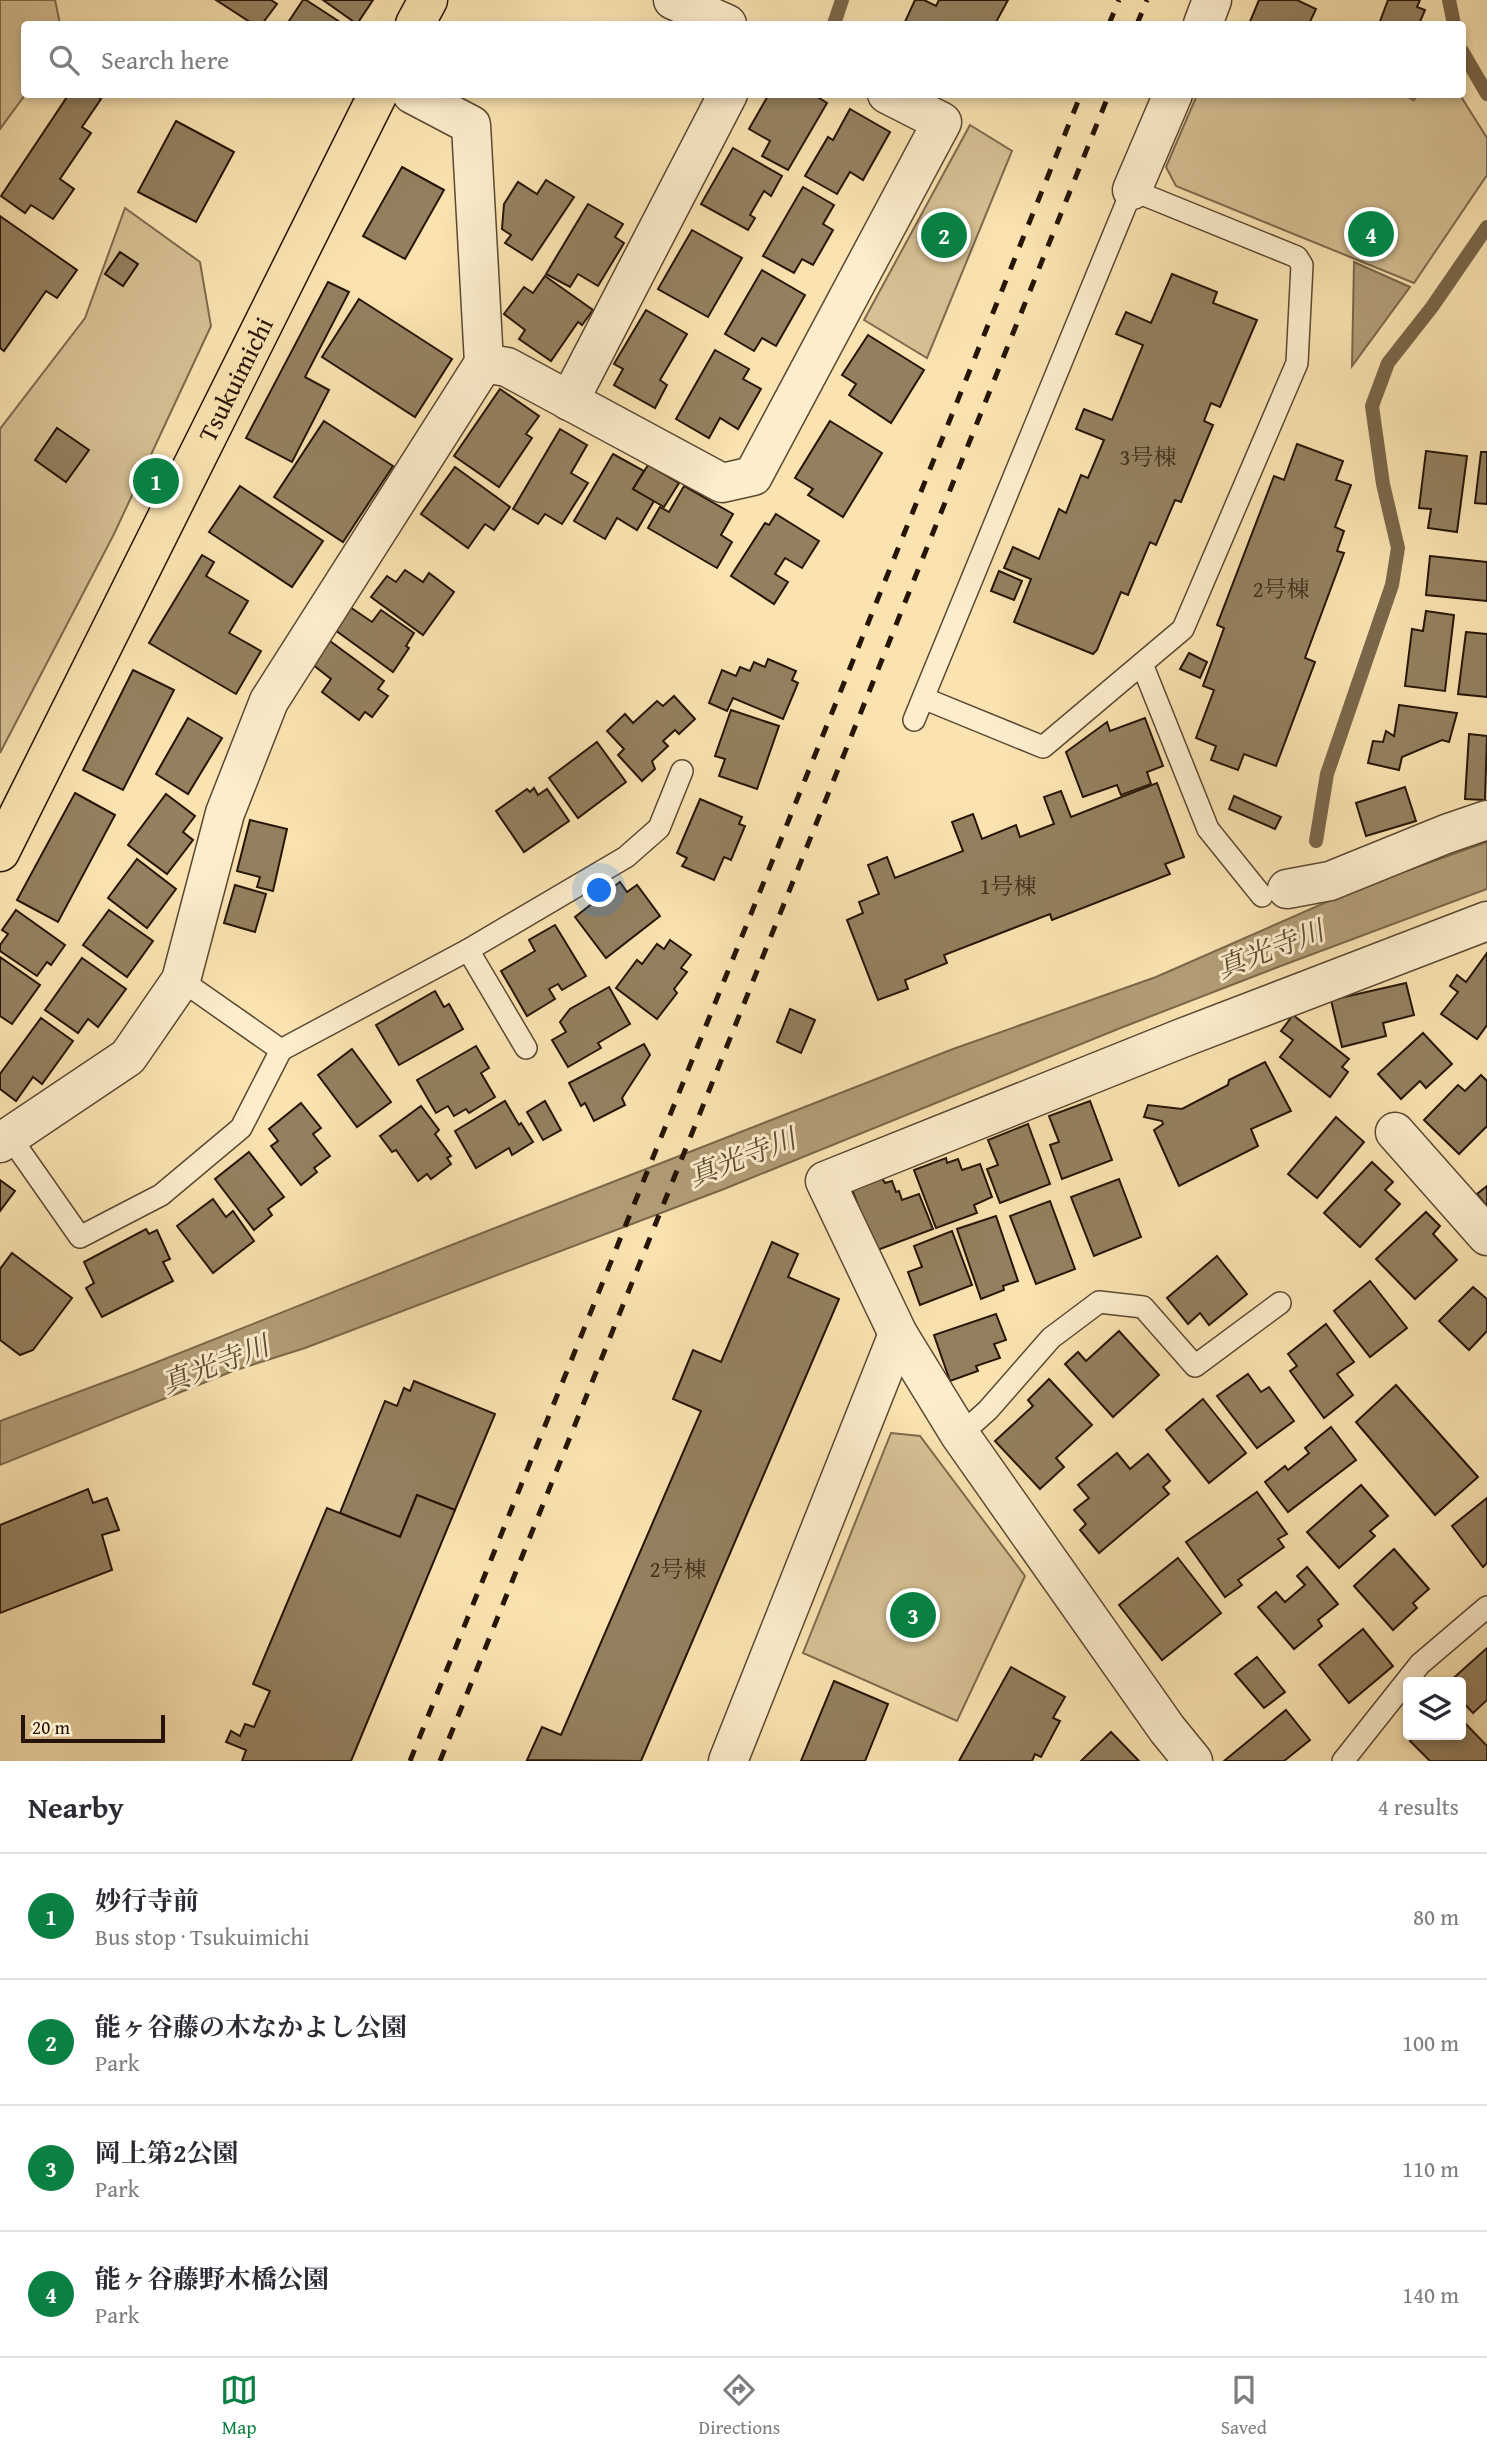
<!DOCTYPE html>
<meta charset="utf-8">
<style>
body{margin:0;font-family:"Gentium Book Plus","Noto Serif JP",serif;background:#f2f2f3;color:#2b2b33}
.controls{position:absolute;right:21px;bottom:21px;display:grid;overflow:hidden;border-radius:7px;box-shadow:0 4px 10px #0003}
.controls button{width:63px;height:63px;display:grid;place-items:center;padding:0;border:0;border-bottom:2px solid #e1e1e2;background:#fff;color:#2b2b33;font:35px sans-serif}
.scale{position:absolute;left:21px;bottom:18px;width:144px;box-sizing:border-box;padding-left:7px;border:4px solid #261507;border-top:0;font-size:19px;line-height:24px;white-space:nowrap;color:#261507;-webkit-text-stroke:5px #fcedcc;paint-order:stroke}
.you{position:absolute;left:600px;top:891px;width:24px;height:24px;margin:-18px;border:5px solid #fff;border-radius:50%;background:#1a73e8;box-shadow:0 0 0 10px #1a73e833}
.badge{display:grid;place-items:center;width:46px;height:46px;border-radius:50%;background:#0b8043;color:#fff;font-size:23px;font-weight:700}
.pin{position:absolute;translate:-50% -50%;border:4px solid #fff;box-shadow:0 2px 7px #0006}
.list{margin:0;padding:0;list-style:none}
h2{display:flex;justify-content:space-between;align-items:center;height:91px;margin:0;padding:0 28px;font-size:30px}
h2 small{font-size:23px;font-weight:400;color:#7c7c81}
.list li{display:grid;grid-template-columns:46px 1fr auto;gap:21px;align-items:center;box-sizing:border-box;height:126px;padding:0 28px;border-top:2px solid #e1e1e2}
.list b{display:block;font-size:26px;white-space:nowrap}
.list p{margin:0;font-size:23px;white-space:nowrap;color:#7c7c81}
.list em{font-size:23px;font-style:normal;color:#7c7c81}
.icon{flex:none;width:38px;height:38px;fill:none;stroke:currentColor;stroke-width:2;stroke-linecap:round;stroke-linejoin:round}
.map{position:relative;flex:none;width:1487px;height:1761px;overflow:hidden}
.search{position:absolute;background:#fff;box-shadow:0 4px 10px #0003;left:21px;right:21px;top:21px;height:77px;display:flex;align-items:center;gap:18px;box-sizing:border-box;padding:0 24px;border-radius:7px;color:#7c7c81;font-size:26px}
.sheet{height:595px;background:#fff}
nav{display:flex;justify-content:space-around;align-items:center;box-sizing:border-box;height:98px;border-top:2px solid #e1e1e2;background:#fff;font-size:19px;color:#7c7c81}
nav a{display:grid;justify-items:center;gap:4px}
nav .on{color:#0b8043}
.map>svg:first-child{display:block}
</style>
<div class="map">
<svg width="1487" height="1761" viewBox="0 0 1487 1761">
<rect width="100%" height="100%" fill="#fae3b1"/>
<filter id="stains"><feTurbulence type="fractalNoise" baseFrequency=".00286" numOctaves="4"/><feColorMatrix values="0 0 0 0 .2 0 0 0 0 .09 0 0 0 0 .02 0 0 0 .5 -.17"/></filter>
<radialGradient id="worn" r=".72"><stop offset=".6" stop-color="#630" stop-opacity="0"/><stop offset="1" stop-color="#630" stop-opacity=".3"/></radialGradient>
<g fill="#d6c094" stroke="#7e6a4e" stroke-width="2">
<polygon points="0,0 55,0 60,24 24,24 25,95 0,129"/>
<polygon points="1401,94 1414,100 1417,95 1460,95 1487,138 1487,175 1414,283 1176,186 1166,167 1197,95"/>
<polygon points="970,125 1012,151 927,358 864,320"/>
<polygon points="125,208 200,262 211,326 114,534 0,753 0,429 85,318"/>
<polygon points="891,1433 920,1436 1025,1576 957,1721 803,1653"/>
</g>
<g fill="#b29d77" stroke="#7a674a" stroke-width="2">
<polygon points="1354,262 1410,287 1352,366"/>
<polygon points="1487,842 1487,889 1286,964 1123,1027 724,1189 305,1348 233,1371 0,1465 0,1421 132,1372 449,1246 953,1049 1156,977 1361,887"/>
</g>
<g fill="none" stroke-linecap="round" stroke-linejoin="round">
<g stroke="#7a674a" stroke-width="14">
<polyline points="1449,0 1454,24"/>
<polyline points="834,24 842,0"/>
<polyline points="1462,51 1487,94"/>
<polyline points="1316,841 1327,774 1392,585 1398,548 1383,484 1372,406 1388,363 1432,307 1487,227"/>
</g>
</g>
<g fill="#94805f" stroke="#261507" stroke-width="2">
<polygon points="216,0 271,0 277,4 262,24 253,24"/>
<polygon points="303,0 306,0 343,24 287,24"/>
<polygon points="323,0 373,0 357,24"/>
<polygon points="915,0 924,0 936,6 939,0 1008,0 995,24 904,24"/>
<polygon points="1259,0 1297,0 1316,9 1309,24 1249,24"/>
<polygon points="1388,0 1420,0 1417,7 1425,10 1419,24 1379,24"/>
<polygon points="69,94 94,94 101,99 82,127 91,133 60,179 74,189 53,219 31,205 25,213 1,196"/>
<polygon points="769,94 813,94 827,103 788,170 762,156 770,141 749,129"/>
<polygon points="850,109 890,132 863,180 850,172 837,194 805,176 828,137 833,140"/>
<polygon points="176,121 234,152 196,222 138,192"/>
<polygon points="733,148 782,176 771,196 764,191 750,215 755,218 748,230 701,204"/>
<polygon points="402,167 444,190 405,259 363,236"/>
<polygon points="546,180 574,197 532,260 505,243 511,235 502,229 504,204 518,182 537,194"/>
<polygon points="803,187 834,205 823,224 833,230 813,265 802,259 794,273 763,256"/>
<polygon points="588,204 623,224 615,237 624,243 598,286 578,274 570,287 546,274"/>
<polygon points="0,216 77,270 57,298 46,291 4,351 0,348"/>
<polygon points="692,230 742,258 708,317 658,289"/>
<polygon points="120,252 138,264 123,286 105,274"/>
<polygon points="762,270 805,295 776,346 762,338 754,351 725,334"/>
<polygon points="1172,274 1217,292 1213,303 1257,320 1220,407 1211,403 1204,421 1213,425 1181,502 1175,500 1156,545 1150,542 1128,595 1121,592 1097,650 1093,654 1014,622 1031,579 1004,568 1013,547 1039,559 1059,509 1066,513 1081,475 1088,478 1104,440 1076,429 1084,409 1112,420 1143,345 1116,334 1126,312 1151,323"/>
<polygon points="545,276 593,310 582,325 578,322 551,361 519,339 525,330 504,314 524,287 533,293"/>
<polygon points="328,282 349,292 305,377 329,390 292,462 246,438"/>
<polygon points="359,299 452,359 415,417 322,357"/>
<polygon points="646,310 687,334 660,380 667,385 655,408 614,385 623,369 614,364"/>
<polygon points="868,335 924,370 891,423 849,395 856,384 842,375"/>
<polygon points="715,350 749,369 743,379 761,389 738,429 720,418 709,438 676,419"/>
<polygon points="500,389 539,416 526,434 532,438 499,487 454,456"/>
<polygon points="324,421 393,466 343,542 274,497"/>
<polygon points="830,421 882,453 843,517 808,495 813,489 795,478"/>
<polygon points="57,428 89,450 66,482 35,460"/>
<polygon points="560,429 587,445 571,473 588,483 562,524 545,514 538,524 513,509"/>
<polygon points="1297,444 1343,461 1336,480 1351,485 1335,527 1344,531 1337,551 1344,553 1305,658 1315,662 1276,766 1244,754 1238,770 1211,760 1216,746 1196,738 1214,690 1203,686 1224,628 1217,625 1274,476 1284,480"/>
<polygon points="1426,451 1467,456 1457,532 1428,528 1431,509 1419,508"/>
<polygon points="1481,452 1487,452 1487,504 1475,503"/>
<polygon points="613,454 644,471 633,489 654,501 637,530 617,518 605,539 574,521"/>
<polygon points="648,465 679,483 664,507 633,489"/>
<polygon points="455,467 510,507 494,530 485,524 468,548 421,514"/>
<polygon points="240,486 323,541 292,587 209,532"/>
<polygon points="684,486 733,514 721,535 732,542 717,568 648,528 660,507 669,512"/>
<polygon points="776,514 819,541 802,568 785,558 775,574 788,582 774,604 731,576 765,523 769,525"/>
<polygon points="202,555 214,562 206,576 248,601 229,633 261,651 236,694 149,643"/>
<polygon points="1430,556 1487,562 1487,601 1426,595"/>
<polygon points="405,570 423,582 429,573 454,592 423,635 371,597 387,576 396,582"/>
<polygon points="999,571 1022,581 1014,600 991,591"/>
<polygon points="350,607 372,622 381,610 414,633 406,646 409,648 393,672 335,630"/>
<polygon points="1426,611 1454,615 1445,691 1405,686 1412,629 1423,631"/>
<polygon points="1466,632 1487,634 1487,697 1458,694"/>
<polygon points="330,641 384,681 378,689 388,696 372,717 365,712 359,720 322,692 331,679 312,664"/>
<polygon points="1189,653 1207,662 1200,678 1180,669"/>
<polygon points="768,659 796,671 792,680 798,683 783,719 733,698 727,711 709,703 722,670 736,676 740,667 750,671 754,662 765,667"/>
<polygon points="133,670 174,690 123,790 83,770"/>
<polygon points="674,696 695,719 679,734 675,730 663,741 668,746 652,761 655,769 642,781 618,755 624,749 607,731 625,714 633,723 657,701 663,706"/>
<polygon points="1399,705 1457,713 1449,742 1442,740 1402,757 1399,770 1368,763 1373,741 1383,742 1386,731 1394,736"/>
<polygon points="731,710 779,726 757,789 719,776 725,759 715,756"/>
<polygon points="188,718 222,738 188,794 156,774"/>
<polygon points="1145,718 1163,766 1147,772 1151,784 1121,795 1117,785 1083,797 1066,752 1107,722 1110,731"/>
<polygon points="1469,734 1487,736 1485,800 1465,799"/>
<polygon points="597,742 626,782 578,818 549,778"/>
<polygon points="1157,783 1184,857 1165,864 1170,874 1052,920 1050,914 944,955 947,963 905,980 908,989 878,1000 847,920 863,913 859,902 879,894 868,865 887,857 895,878 963,851 952,822 973,814 982,839 1016,825 1020,837 1054,824 1044,797 1061,791 1071,817"/>
<polygon points="1405,787 1416,821 1366,836 1356,803"/>
<polygon points="534,788 538,795 547,789 569,821 524,852 496,811 527,789 530,792"/>
<polygon points="75,793 115,815 58,922 17,900"/>
<polygon points="166,794 195,816 183,832 193,840 167,874 128,845"/>
<polygon points="1234,796 1281,817 1275,829 1229,809"/>
<polygon points="700,799 742,817 739,824 745,826 731,860 724,857 714,880 682,866 687,858 677,853"/>
<polygon points="250,820 287,829 273,891 257,887 260,877 237,871"/>
<polygon points="137,859 176,889 147,928 108,898"/>
<polygon points="620,882 627,892 637,885 660,916 606,958 575,917"/>
<polygon points="235,885 266,894 255,932 224,923"/>
<polygon points="16,910 65,945 51,965 47,962 37,976 0,951 0,945 8,934 2,930"/>
<polygon points="109,910 153,941 127,977 83,945"/>
<polygon points="555,925 586,976 562,990 558,984 549,989 555,999 527,1016 501,971 535,951 529,940"/>
<polygon points="670,940 691,955 681,968 687,972 674,989 677,993 657,1019 616,988 637,960 642,964 657,944 664,949"/>
<polygon points="1487,953 1487,1025 1477,1039 1441,1014 1458,992 1450,986 1457,975 1466,982"/>
<polygon points="0,957 40,985 12,1024 0,1016"/>
<polygon points="82,958 126,989 98,1027 88,1019 78,1033 45,1010"/>
<polygon points="1406,983 1414,1015 1383,1023 1386,1036 1342,1047 1331,1000"/>
<polygon points="609,987 630,1024 598,1043 601,1048 568,1067 552,1040 566,1032 560,1022 570,1009"/>
<polygon points="435,991 444,1007 449,1004 463,1029 399,1065 376,1025"/>
<polygon points="790,1009 815,1020 801,1053 777,1042"/>
<polygon points="1293,1015 1349,1059 1342,1067 1348,1072 1330,1097 1280,1057 1293,1040 1281,1031"/>
<polygon points="41,1018 73,1041 42,1084 33,1077 16,1101 0,1089 0,1074"/>
<polygon points="1423,1033 1452,1064 1426,1088 1420,1081 1401,1099 1378,1074"/>
<polygon points="644,1044 650,1055 622,1098 625,1105 594,1121 585,1103 581,1106 569,1083"/>
<polygon points="476,1046 489,1068 481,1073 495,1097 469,1113 466,1109 454,1116 448,1106 436,1113 417,1080"/>
<polygon points="352,1049 391,1102 357,1127 318,1075"/>
<polygon points="1265,1062 1291,1111 1251,1129 1258,1146 1179,1186 1154,1130 1163,1124 1162,1121 1144,1117 1148,1105 1182,1109 1228,1085 1229,1080"/>
<polygon points="1481,1075 1487,1081 1487,1126 1459,1154 1424,1120 1458,1085 1465,1091"/>
<polygon points="505,1101 519,1125 521,1123 533,1142 512,1155 509,1148 476,1168 455,1131"/>
<polygon points="545,1101 561,1130 543,1140 527,1112"/>
<polygon points="1090,1101 1112,1160 1062,1179 1050,1145 1059,1142 1049,1116"/>
<polygon points="301,1103 321,1128 313,1134 330,1156 314,1168 317,1172 301,1185 271,1146 278,1141 269,1129"/>
<polygon points="421,1106 439,1130 435,1134 451,1156 447,1158 451,1164 431,1179 427,1174 418,1181 396,1150 392,1152 380,1136"/>
<polygon points="1336,1117 1364,1142 1317,1198 1288,1174"/>
<polygon points="1028,1124 1050,1184 1000,1203 987,1169 998,1165 988,1140"/>
<polygon points="249,1152 284,1197 268,1209 272,1215 254,1230 215,1179"/>
<polygon points="946,1158 947,1163 958,1159 962,1170 980,1164 992,1197 974,1205 977,1213 936,1228 914,1170"/>
<polygon points="1372,1162 1393,1182 1385,1190 1400,1204 1360,1247 1324,1213"/>
<polygon points="882,1178 885,1183 892,1181 896,1192 899,1191 902,1200 919,1194 933,1229 875,1251 852,1189"/>
<polygon points="1119,1179 1141,1237 1094,1256 1071,1197"/>
<polygon points="0,1180 15,1191 0,1211"/>
<polygon points="1487,1186 1487,1206 1477,1194"/>
<polygon points="213,1199 226,1217 233,1211 254,1241 213,1273 177,1226"/>
<polygon points="1050,1201 1075,1269 1036,1284 1010,1216"/>
<polygon points="1426,1212 1440,1226 1433,1234 1457,1260 1415,1299 1376,1259"/>
<polygon points="996,1216 1018,1281 1003,1286 1004,1290 981,1299 957,1229"/>
<polygon points="146,1229 149,1234 157,1230 170,1259 163,1262 173,1281 102,1317 86,1288 94,1283 84,1262"/>
<polygon points="952,1231 972,1285 920,1305 908,1272 922,1267 914,1246"/>
<polygon points="772,1242 798,1254 788,1277 839,1299 641,1761 527,1760 542,1727 561,1735 701,1411 673,1399 693,1350 721,1362"/>
<polygon points="12,1253 72,1298 33,1350 20,1355 0,1340 0,1269"/>
<polygon points="1217,1256 1247,1294 1209,1325 1200,1313 1188,1324 1167,1298"/>
<polygon points="1370,1281 1407,1328 1370,1357 1334,1311"/>
<polygon points="1473,1287 1487,1299 1487,1331 1469,1350 1439,1321"/>
<polygon points="996,1314 1006,1340 994,1344 1000,1358 976,1366 978,1371 950,1381 934,1335"/>
<polygon points="1326,1324 1354,1362 1337,1374 1353,1395 1324,1418 1290,1371 1297,1366 1288,1354"/>
<polygon points="1119,1331 1159,1375 1113,1417 1065,1364 1078,1352 1086,1361"/>
<polygon points="1248,1374 1261,1392 1269,1387 1294,1421 1257,1448 1217,1396"/>
<polygon points="1049,1379 1092,1425 1056,1458 1064,1467 1040,1489 995,1441 1033,1406 1028,1400"/>
<polygon points="414,1381 495,1414 455,1510 417,1495 400,1537 340,1513 385,1401 397,1406 404,1388 410,1391"/>
<polygon points="1396,1385 1478,1477 1435,1515 1356,1422"/>
<polygon points="1203,1399 1246,1453 1209,1483 1166,1430"/>
<polygon points="1331,1427 1356,1460 1288,1512 1265,1482 1285,1466 1288,1470 1309,1453 1305,1448"/>
<polygon points="1117,1453 1130,1469 1148,1454 1170,1481 1163,1487 1169,1494 1099,1553 1080,1530 1086,1524 1074,1510 1089,1498 1078,1485"/>
<polygon points="1361,1485 1388,1516 1370,1531 1375,1536 1339,1568 1307,1532"/>
<polygon points="88,1489 93,1503 107,1498 119,1530 102,1535 112,1570 0,1613 0,1525"/>
<polygon points="1257,1492 1287,1534 1278,1539 1284,1547 1238,1580 1242,1585 1225,1597 1186,1542"/>
<polygon points="417,1495 455,1510 351,1761 242,1761 246,1750 226,1742 231,1731 240,1736 245,1724 254,1727 270,1691 253,1684 327,1508 400,1537"/>
<polygon points="1487,1498 1487,1563 1483,1567 1452,1526"/>
<polygon points="1394,1549 1429,1589 1413,1603 1417,1608 1393,1630 1354,1586"/>
<polygon points="1178,1558 1221,1613 1162,1660 1119,1605"/>
<polygon points="1307,1567 1338,1604 1318,1620 1322,1626 1294,1649 1258,1607 1276,1592 1285,1602 1305,1585 1297,1576"/>
<polygon points="1363,1629 1393,1666 1349,1703 1319,1665"/>
<polygon points="1487,1648 1487,1700 1473,1713 1461,1700 1461,1682 1449,1682"/>
<polygon points="1257,1657 1285,1692 1264,1708 1235,1674"/>
<polygon points="1011,1667 1065,1697 1053,1718 1060,1721 1041,1757 1035,1754 1032,1761 959,1761"/>
<polygon points="834,1681 888,1704 865,1761 801,1761"/>
<polygon points="1286,1710 1310,1740 1284,1761 1224,1761"/>
<polygon points="1461,1719 1487,1746 1487,1761 1430,1761 1410,1741 1416,1735 1461,1735"/>
<polygon points="1111,1732 1139,1761 1081,1761"/>
</g>
<g fill="none" stroke-linecap="round" stroke-linejoin="round">
<g stroke="#5b4832" stroke-width="24">
<g id="lane">
<polyline points="1142,664 1208,829 1262,896"/>
<polyline points="914,720 923,698 1132,190 1297,257 1302,265 1297,363 1183,629 1043,747 923,698"/>
<polyline points="181,980 281,1050 468,950"/>
<polyline points="526,1048 468,950 626,857 659,828 682,771"/>
<polyline points="10,1137 80,1237 161,1195 241,1128 281,1050"/>
<polyline points="960,1435 988,1410 1051,1338 1099,1302 1143,1307 1195,1366 1280,1303"/>
<polyline points="1343,1761 1420,1664 1487,1607"/>
</g>
</g>
<g stroke="#5b4832" stroke-width="41">
<g id="street">
<polyline points="673,0 727,24"/>
<polyline points="1203,24 1212,0"/>
<polyline points="1132,190 1173,94"/>
<polyline points="484,363 507,367 722,483 753,476 942,122 887,94"/>
<polyline points="569,401 728,94"/>
<polyline points="1287,889 1330,881 1446,834 1487,820"/>
<polyline points="1395,1132 1487,1236"/>
<polyline points="0,1143 128,1057 181,980 225,813 269,701 484,363 471,125 412,94"/>
<polyline points="728,1761 898,1334"/>
<polyline points="1193,1761 1167,1729 960,1435 898,1334 825,1181 1182,1038 1487,921"/>
</g>
</g>
<g stroke="#261507" stroke-width="41">
<g id="primary">
<polyline points="415,24 428,0"/>
<path id="s1" d="M0 852 378 94"/>
</g>
</g>
<use href="#lane" stroke="#fcedcc" stroke-width="21"/>
<use href="#street" stroke="#fcedcc" stroke-width="38"/>
<use href="#primary" stroke="#fae3b1" stroke-width="38"/>
<g stroke="#261507" stroke-width="5" stroke-dasharray="12 12" stroke-linecap="butt">
<polyline points="1109,24 1119,0"/>
<polyline points="1137,24 1147,0"/>
<polyline points="410,1761 1081,94"/>
<polyline points="440,1761 1109,94"/>
</g>
</g>
<g text-anchor="middle" stroke-width="6" stroke-linejoin="round" paint-order="stroke">
<g font-size="23" fill="#42301d">
<text x="1148" y="465">3号棟</text>
<text x="1281" y="597">2号棟</text>
<text x="1008" y="894">1号棟</text>
<text x="678" y="1577">2号棟</text>
</g>
<g font-size="26" fill="#261507" stroke="#fcedcc">
<text dy="9" stroke="none"><textPath href="#s1" startOffset="528">Tsukuimichi</textPath></text>
</g>
<g font-size="28" font-style="italic" fill="#5e4b34" stroke="#fcedcc">
<text transform="translate(1270 949) rotate(-21)" y="10">真光寺川</text>
<text transform="translate(742 1157) rotate(-21)" y="10">真光寺川</text>
<text transform="translate(215 1364) rotate(-21)" y="10">真光寺川</text>
</g>
</g>
<rect width="100%" height="100%" filter="url(#stains)"/>
<rect width="100%" height="100%" fill="url(#worn)"/>
</svg>
<div class="controls">
<button><svg class="icon" aria-label="layers" viewBox="0 0 24 24"><path d="M12 4l9 5-9 5-9-5zM3 14l9 5 9-5"/></svg></button>
</div>
<div class="scale">20 m</div>
<div class="you"></div>
<div class="pin badge" style="left:156px;top:481px">1</div>
<div class="pin badge" style="left:944px;top:235px">2</div>
<div class="pin badge" style="left:913px;top:1615px">3</div>
<div class="pin badge" style="left:1371px;top:234px">4</div>
<div class="search"><svg class="icon" aria-label="search" viewBox="0 0 24 24"><circle cx="10" cy="10" r="6"/><path d="M15 15l6 6"/></svg>Search here</div>
</div>
<section class="sheet">
<h2>Nearby<small>4 results</small></h2>
<ul class="list">
<li><span class="badge">1</span><div><b>妙行寺前</b><p>Bus stop · Tsukuimichi</p></div><em>80 m</em></li>
<li><span class="badge">2</span><div><b>能ヶ谷藤の木なかよし公園</b><p>Park</p></div><em>100 m</em></li>
<li><span class="badge">3</span><div><b>岡上第2公園</b><p>Park</p></div><em>110 m</em></li>
<li><span class="badge">4</span><div><b>能ヶ谷藤野木橋公園</b><p>Park</p></div><em>140 m</em></li>
</ul>
</section>
<nav>
<a class="on"><svg class="icon" aria-label="map" viewBox="0 0 24 24"><path d="M3 6l6-2 6 2 6-2v14l-6 2-6-2-6 2zM9 4v14M15 6v14"/></svg>Map</a>
<a><svg class="icon" aria-label="directions" viewBox="0 0 24 24"><path d="M12 3l9 9-9 9-9-9zM9 14v-3h6M13 9l2 2-2 2"/></svg>Directions</a>
<a><svg class="icon" aria-label="saved" viewBox="0 0 24 24"><path d="M7 4h10v16l-5-4-5 4z"/></svg>Saved</a>
</nav>
